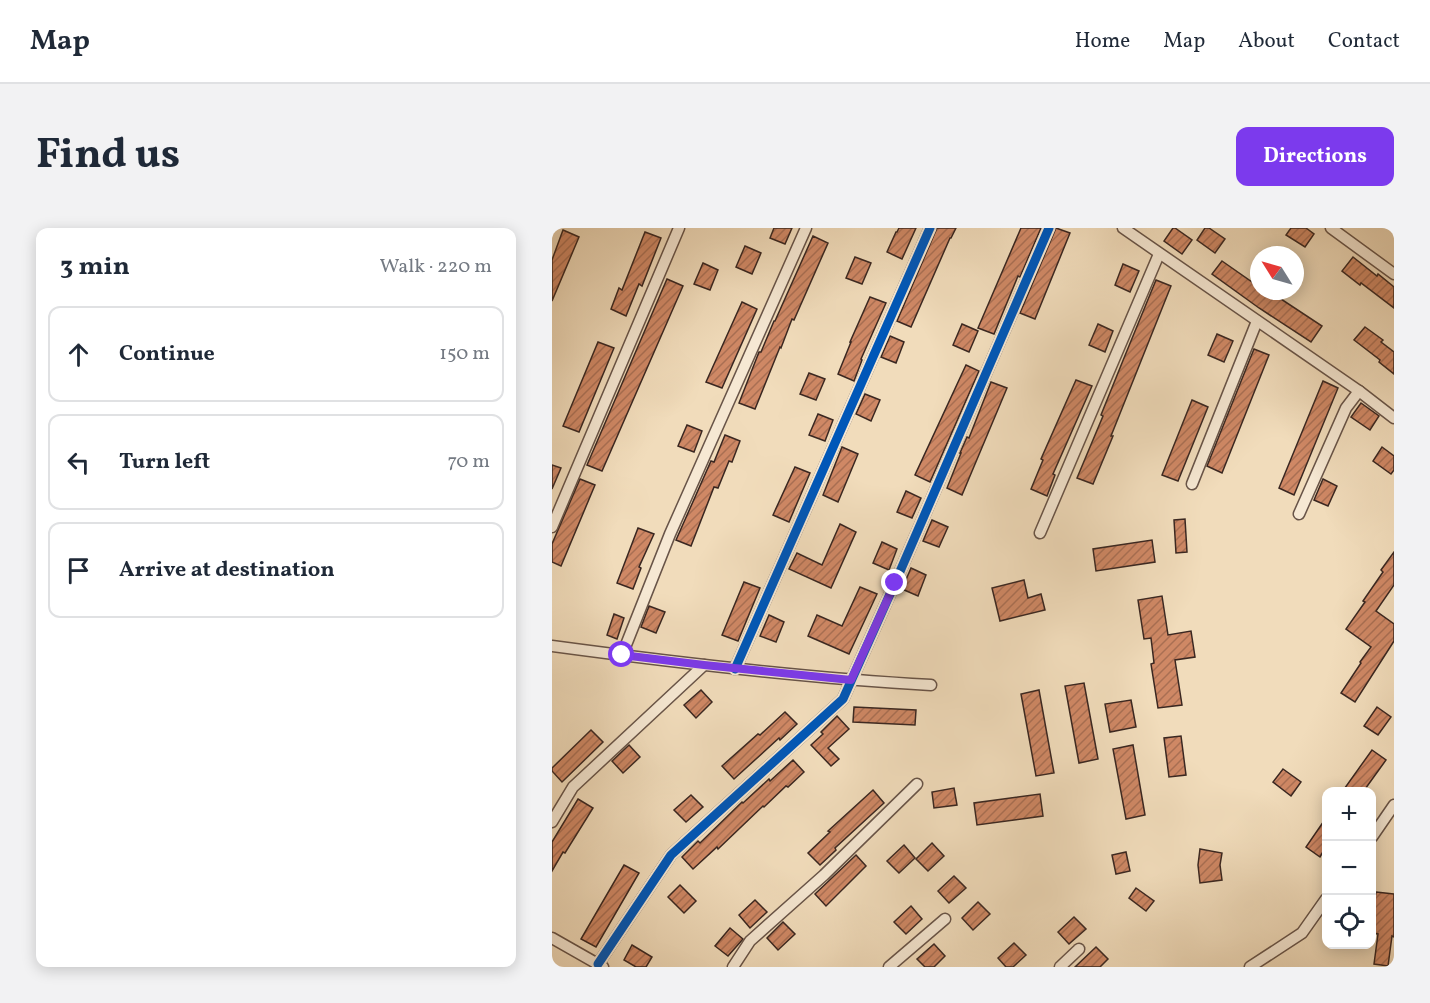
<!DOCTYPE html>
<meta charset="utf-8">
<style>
body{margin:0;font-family:Vollkorn,serif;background:#f2f2f3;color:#1f2937}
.controls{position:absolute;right:18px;bottom:18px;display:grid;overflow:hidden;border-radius:12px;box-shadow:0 3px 15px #0003}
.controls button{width:54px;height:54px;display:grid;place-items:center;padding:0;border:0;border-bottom:2px solid #e0e1e3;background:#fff;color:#1f2937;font:30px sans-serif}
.compass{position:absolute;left:698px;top:18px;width:54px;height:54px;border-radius:50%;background:#fff;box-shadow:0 3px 15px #0003;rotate:307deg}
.stop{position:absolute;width:18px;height:18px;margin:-14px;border:4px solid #7c3aed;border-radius:50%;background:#fff}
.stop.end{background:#7c3aed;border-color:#fff;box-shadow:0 2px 6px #0008}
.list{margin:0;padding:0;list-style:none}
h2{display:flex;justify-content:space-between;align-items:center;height:78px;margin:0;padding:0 24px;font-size:26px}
h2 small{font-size:20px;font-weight:400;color:#747a83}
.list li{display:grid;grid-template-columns:39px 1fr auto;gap:18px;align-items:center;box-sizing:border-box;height:96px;margin:0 12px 12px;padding:0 12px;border:2px solid #e0e1e3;border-radius:12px}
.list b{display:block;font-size:22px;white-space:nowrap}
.list em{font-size:20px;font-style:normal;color:#747a83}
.icon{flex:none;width:33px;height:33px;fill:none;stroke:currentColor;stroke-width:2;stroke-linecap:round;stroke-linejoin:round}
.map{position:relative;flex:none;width:842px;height:739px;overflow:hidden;border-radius:12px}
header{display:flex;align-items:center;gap:36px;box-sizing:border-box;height:84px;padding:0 30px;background:#fff;border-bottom:2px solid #e0e1e3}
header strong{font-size:28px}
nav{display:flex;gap:33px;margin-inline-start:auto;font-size:21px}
.intro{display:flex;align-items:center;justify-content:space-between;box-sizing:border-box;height:144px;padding:0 36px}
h1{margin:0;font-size:42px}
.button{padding:15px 27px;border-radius:12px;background:#7c3aed;color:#fff;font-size:21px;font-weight:700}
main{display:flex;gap:36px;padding:0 36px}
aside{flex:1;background:#fff;border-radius:12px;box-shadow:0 3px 15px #0003}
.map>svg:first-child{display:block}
</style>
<header>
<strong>Map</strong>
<nav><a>Home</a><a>Map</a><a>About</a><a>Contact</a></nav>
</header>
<div class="intro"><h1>Find us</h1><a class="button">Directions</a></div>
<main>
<aside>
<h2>3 min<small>Walk · 220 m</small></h2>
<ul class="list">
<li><svg class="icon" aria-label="ahead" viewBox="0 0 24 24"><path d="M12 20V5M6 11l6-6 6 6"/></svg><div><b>Continue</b></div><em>150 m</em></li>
<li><svg class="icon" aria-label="left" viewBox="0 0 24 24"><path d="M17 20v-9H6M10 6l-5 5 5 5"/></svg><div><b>Turn left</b></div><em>70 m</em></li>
<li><svg class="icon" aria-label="arrive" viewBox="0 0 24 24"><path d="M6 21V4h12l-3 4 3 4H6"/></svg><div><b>Arrive at destination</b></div></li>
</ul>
</aside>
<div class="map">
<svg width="842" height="739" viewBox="0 0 842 739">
<defs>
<pattern id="building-hatch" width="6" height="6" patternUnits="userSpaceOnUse" patternTransform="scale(1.5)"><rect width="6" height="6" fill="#cf8865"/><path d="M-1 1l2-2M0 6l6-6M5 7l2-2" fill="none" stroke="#a96f53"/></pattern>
</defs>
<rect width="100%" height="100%" fill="#f1dcbb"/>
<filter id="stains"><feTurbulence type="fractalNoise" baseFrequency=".00333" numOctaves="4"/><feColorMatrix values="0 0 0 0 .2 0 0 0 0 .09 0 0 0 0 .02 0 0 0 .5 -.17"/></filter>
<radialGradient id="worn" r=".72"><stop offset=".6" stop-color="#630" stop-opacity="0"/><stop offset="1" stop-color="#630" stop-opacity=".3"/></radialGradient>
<g fill="url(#building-hatch)" stroke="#3a2721" stroke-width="1.5">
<polygon points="222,0 240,0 233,16 218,10"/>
<polygon points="347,0 364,0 350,31 335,24 344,4 345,4"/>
<polygon points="385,0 404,0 399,10 398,10 359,99 345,93"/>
<polygon points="469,0 489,0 468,49 466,48 442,106 426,100"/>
<polygon points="504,0 518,5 483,91 468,85"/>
<polygon points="621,0 623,0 640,12 630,26 612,13"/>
<polygon points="653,0 657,0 673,11 663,25 645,12"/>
<polygon points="739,0 754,0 762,6 753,19 734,7"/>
<polygon points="11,2 27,9 0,73 0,32"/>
<polygon points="93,4 109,10 90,58 87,56 74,88 59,81 67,60 70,62"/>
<polygon points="261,8 276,15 242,92 240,91 229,120 228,119 203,181 187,175 207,124 209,124 222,93 223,93"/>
<polygon points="193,18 209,25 200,46 184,39"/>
<polygon points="303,29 319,35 310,56 294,50"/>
<polygon points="801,29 825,48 826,46 842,59 842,80 809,55 808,57 790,43"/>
<polygon points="670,33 707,59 707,63 712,63 721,69 723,67 770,98 759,114 707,80 660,46"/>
<polygon points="151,35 166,42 158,62 142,56"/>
<polygon points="571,36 587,43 578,64 563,57"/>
<polygon points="115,51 131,58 50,243 35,237"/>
<polygon points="604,52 619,58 559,208 561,208 541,256 525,250 551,188 549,187 572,130"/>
<polygon points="318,69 334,75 309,131 310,132 302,153 286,146 299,114 298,114"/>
<polygon points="190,74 205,81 170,160 154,154"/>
<polygon points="410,96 426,103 417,124 401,117"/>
<polygon points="546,96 561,103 553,124 537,117"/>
<polygon points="813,99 831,112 829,114 842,124 842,146 827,134 828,132 802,112"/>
<polygon points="665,106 681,113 672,134 656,127"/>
<polygon points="338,108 352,114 344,135 329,129"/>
<polygon points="46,114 62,120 27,204 11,198"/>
<polygon points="702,121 717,127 670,245 655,238"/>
<polygon points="414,137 427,143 378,254 363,247"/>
<polygon points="257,145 273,151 264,172 248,166"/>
<polygon points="524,152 540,158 501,246 503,247 495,268 479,261 491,232 489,231"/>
<polygon points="771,153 786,160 742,267 727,260"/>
<polygon points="439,154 455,160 410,267 395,260 409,225 408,225 415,209 417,210"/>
<polygon points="313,166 328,172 319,193 304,186"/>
<polygon points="640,172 656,179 626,253 610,247"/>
<polygon points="809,175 827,188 818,202 799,189"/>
<polygon points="266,186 281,192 273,213 257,207"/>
<polygon points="135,197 150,203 142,224 126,218"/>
<polygon points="173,207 188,213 180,234 177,233 166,260 162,259 139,318 124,312 159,233 162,234"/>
<polygon points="290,219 306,226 286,274 271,267"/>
<polygon points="830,219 842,228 842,242 839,246 821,233"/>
<polygon points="0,237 9,240 0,261"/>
<polygon points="243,239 258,245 237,294 221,287"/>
<polygon points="28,251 43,257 9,338 0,334 0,316"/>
<polygon points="771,251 785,258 776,278 762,272"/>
<polygon points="354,263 369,270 360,290 345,284"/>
<polygon points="633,291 635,324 624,325 622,292"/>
<polygon points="380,292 396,299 387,319 371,313"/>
<polygon points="288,296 304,304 279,360 237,341 245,325 270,337"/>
<polygon points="86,300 102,306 87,339 89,340 81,361 65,355"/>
<polygon points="600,312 603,334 544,343 541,321"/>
<polygon points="330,314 345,321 337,342 321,335"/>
<polygon points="842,324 842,357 824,383 842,396 842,413 803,474 789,465 809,435 808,434 819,419 794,401 813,374 811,373 831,344 829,342"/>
<polygon points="359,340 374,347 366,368 350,361"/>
<polygon points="472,352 476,370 489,366 493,382 448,393 440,360"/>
<polygon points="192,354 208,360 186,413 170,407"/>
<polygon points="308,359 325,366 297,426 256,408 265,387 290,398"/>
<polygon points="610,368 616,407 639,403 643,429 623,432 630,477 606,480 599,436 602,435 599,410 592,411 586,372"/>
<polygon points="97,378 113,384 104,405 89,399"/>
<polygon points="62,386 72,390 65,411 55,407"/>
<polygon points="217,387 232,394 224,414 208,408"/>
<polygon points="532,455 546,531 527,535 513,458"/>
<polygon points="149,462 160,474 144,490 132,477"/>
<polygon points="487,462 502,545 484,548 469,466"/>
<polygon points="579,472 584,499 558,504 553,476"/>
<polygon points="302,479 364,482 363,497 301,494"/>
<polygon points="825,479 839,489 826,507 812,498"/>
<polygon points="233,484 245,496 228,512 227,510 182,551 170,538 206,506 208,507"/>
<polygon points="285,488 297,501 276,520 287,531 279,538 259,517 271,506 269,504"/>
<polygon points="39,502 51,514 10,554 0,543 0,540"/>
<polygon points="629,508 634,547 617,549 612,510"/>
<polygon points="77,517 88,529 71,545 60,533"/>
<polygon points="581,517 593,587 574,591 561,521"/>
<polygon points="820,522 834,532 821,550 811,564 790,564"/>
<polygon points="241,532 252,544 236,559 234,558 212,579 211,578 166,621 165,619 141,641 130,629 146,613 148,615 190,574 191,575 217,551 218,553"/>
<polygon points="731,541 749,554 739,568 721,554"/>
<polygon points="402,560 405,577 382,580 380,564"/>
<polygon points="321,562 332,575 283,620 284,622 268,637 256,625 278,604 276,603"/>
<polygon points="488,566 491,588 425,597 422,575"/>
<polygon points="139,567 151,579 134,594 122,582"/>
<polygon points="26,571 41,580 13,625 11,624 0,643 0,614"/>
<polygon points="774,590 774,619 768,629 754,619"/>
<polygon points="380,615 392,628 376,643 364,631"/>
<polygon points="352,617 363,630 347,645 335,633"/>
<polygon points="648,621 670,625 668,637 670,652 648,655 646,637"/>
<polygon points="574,624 578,643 564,646 560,627"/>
<polygon points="304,627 314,638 274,678 263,666"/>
<polygon points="72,637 87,645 44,719 29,711"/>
<polygon points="402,648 414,660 397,675 386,663"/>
<polygon points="128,657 144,673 132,685 116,669"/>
<polygon points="584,660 602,673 594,683 577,670"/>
<polygon points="824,664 842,666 842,709 840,708 836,738 822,736 826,706 819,705 819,692"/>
<polygon points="203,672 215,684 198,700 187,687"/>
<polygon points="426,674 438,686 421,702 410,690"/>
<polygon points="359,678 370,691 354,706 342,694"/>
<polygon points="522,689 534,701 517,716 506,704"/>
<polygon points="231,694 243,706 226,722 215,710"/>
<polygon points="178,700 191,711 176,728 163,718"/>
<polygon points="462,715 474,727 461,739 454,739 446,730"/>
<polygon points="382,716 393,728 382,739 373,739 365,731"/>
<polygon points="80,717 100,729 94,739 84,739 72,732"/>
<polygon points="544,719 556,731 548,739 523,739"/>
</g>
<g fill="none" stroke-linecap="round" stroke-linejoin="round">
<g stroke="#685448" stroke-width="13">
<g id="minor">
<polyline points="571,0 807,163 842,190"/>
<polyline points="779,0 842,46"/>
<polyline points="640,256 705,93"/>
<polyline points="747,286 794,180 807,163"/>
<polyline points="0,299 127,0"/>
<polyline points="488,305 607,26"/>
<path d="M0 418C126 435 252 450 379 457"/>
<polyline points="70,427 118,306 254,0"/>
<polyline points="183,441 378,0"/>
<polyline points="0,594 21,559 152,437"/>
<polyline points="820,609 842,577"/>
<polyline points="0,710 51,739"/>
<polyline points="46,736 119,627 291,471 343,355 497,0"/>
<polyline points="181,739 198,713 272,647 365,556"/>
<polyline points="337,739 393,691"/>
<polyline points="508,739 527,721"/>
<polyline points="698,739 750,705 774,671"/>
</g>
</g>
<use href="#minor" stroke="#f6e8d3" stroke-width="10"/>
<g stroke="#f6e8d3" stroke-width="13">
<g id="cycleway">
<polyline points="183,441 378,0"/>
<polyline points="46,736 119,627 291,471 343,355 497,0"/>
</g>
</g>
<use href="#cycleway" stroke="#0057b8" stroke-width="9"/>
</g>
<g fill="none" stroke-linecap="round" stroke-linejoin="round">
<polyline stroke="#7c3aed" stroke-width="8" points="70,427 152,437 299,452 343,355"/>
</g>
<rect width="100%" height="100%" filter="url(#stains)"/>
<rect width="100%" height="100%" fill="url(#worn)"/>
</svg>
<div class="controls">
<button>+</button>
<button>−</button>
<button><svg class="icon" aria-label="locate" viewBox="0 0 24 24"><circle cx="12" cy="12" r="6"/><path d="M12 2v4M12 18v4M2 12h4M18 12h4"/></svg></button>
</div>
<svg class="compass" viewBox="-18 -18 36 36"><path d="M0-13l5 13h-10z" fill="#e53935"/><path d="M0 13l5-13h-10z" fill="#747a83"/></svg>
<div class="stop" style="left:70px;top:427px"></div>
<div class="stop end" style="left:343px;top:355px"></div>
</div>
</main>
